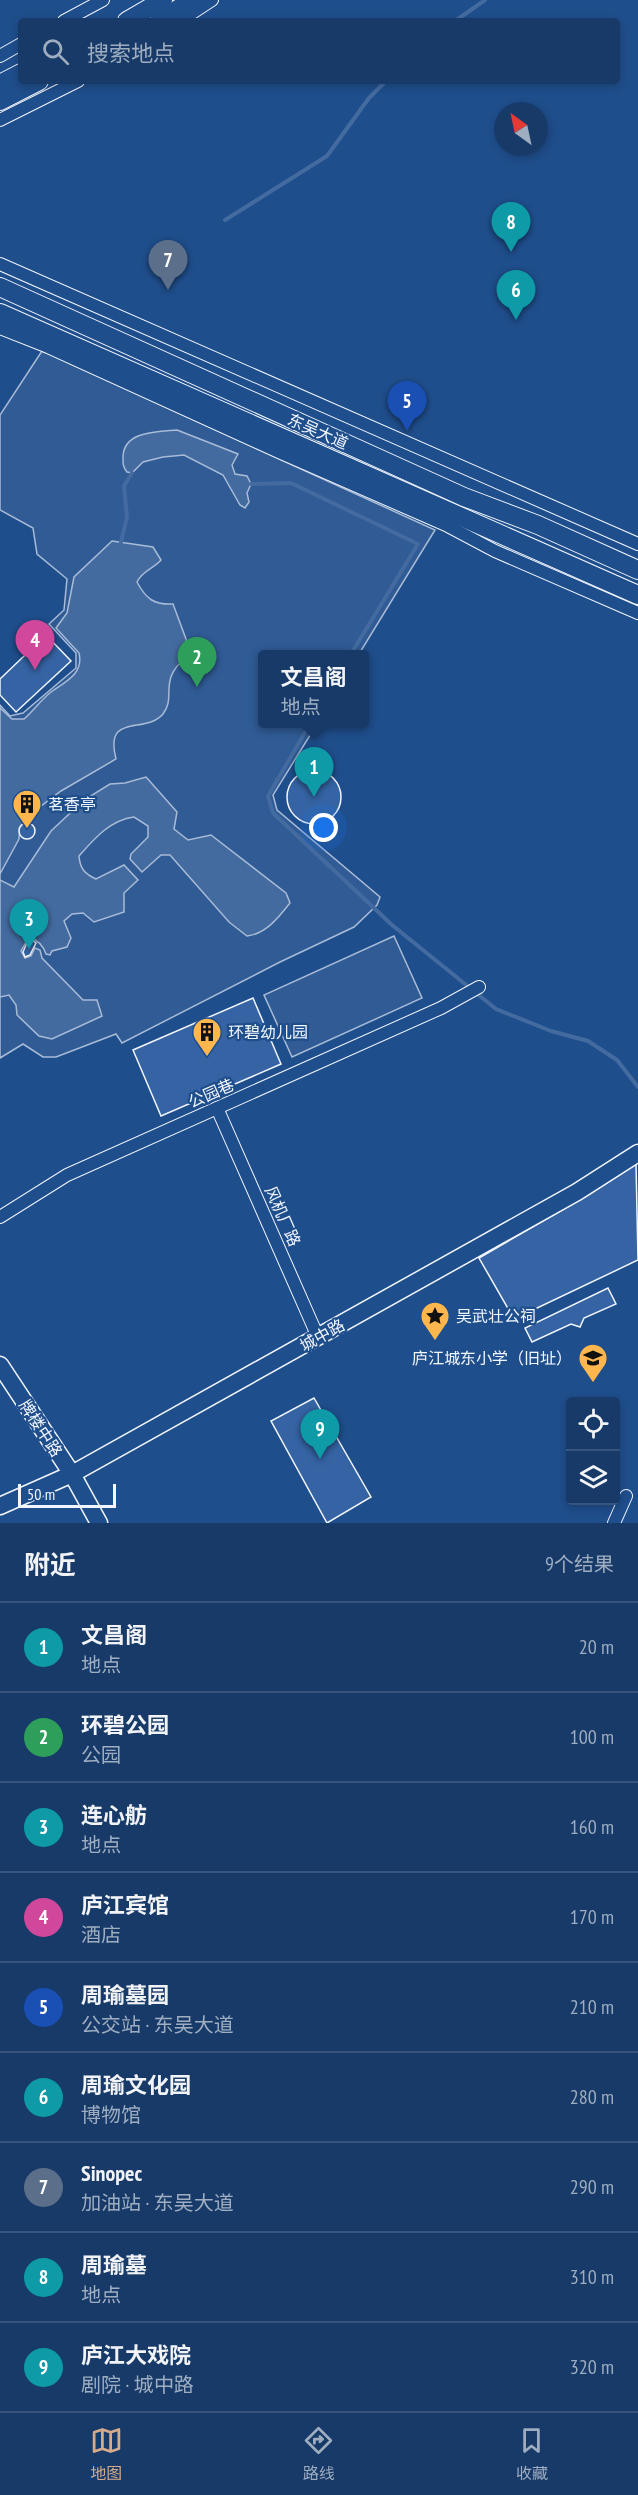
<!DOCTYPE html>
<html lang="zh">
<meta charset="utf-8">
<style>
body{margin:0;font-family:"PT Sans Narrow","Noto Sans SC",sans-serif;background:#20416f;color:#f1f3f6}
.controls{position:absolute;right:18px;bottom:18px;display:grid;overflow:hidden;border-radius:6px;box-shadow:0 3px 9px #0003}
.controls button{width:54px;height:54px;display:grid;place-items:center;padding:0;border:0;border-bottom:2px solid #36547d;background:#173a69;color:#f1f3f6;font:30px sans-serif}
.compass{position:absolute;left:494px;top:102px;width:54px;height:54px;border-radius:50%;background:#173a69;box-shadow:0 3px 9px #0003;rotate:327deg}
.scale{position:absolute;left:18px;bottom:15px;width:98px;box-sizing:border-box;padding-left:6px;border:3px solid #f2f6ff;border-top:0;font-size:16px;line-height:21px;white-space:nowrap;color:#f2f6ff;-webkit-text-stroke:4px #1f4e8c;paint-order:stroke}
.you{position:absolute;left:324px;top:828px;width:21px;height:21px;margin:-15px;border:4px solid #fff;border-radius:50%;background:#1a73e8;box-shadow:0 0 0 9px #1a73e833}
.badge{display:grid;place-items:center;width:39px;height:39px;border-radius:50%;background:#d6ab8b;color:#fff;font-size:20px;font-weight:700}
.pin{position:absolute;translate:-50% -50px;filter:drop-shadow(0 2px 3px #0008)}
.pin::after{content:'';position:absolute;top:32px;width:21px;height:18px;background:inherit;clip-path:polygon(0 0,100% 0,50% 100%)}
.popup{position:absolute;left:258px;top:650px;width:111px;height:78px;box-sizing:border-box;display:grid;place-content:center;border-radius:6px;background:#173a69;filter:drop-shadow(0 2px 4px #0005);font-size:20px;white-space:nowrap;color:#9eadc0}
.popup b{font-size:22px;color:#f1f3f6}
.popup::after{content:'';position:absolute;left:50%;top:100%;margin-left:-12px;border:12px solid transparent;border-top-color:#173a69}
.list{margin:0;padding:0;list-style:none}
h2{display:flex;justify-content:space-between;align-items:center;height:78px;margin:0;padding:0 24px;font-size:26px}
h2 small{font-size:20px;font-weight:400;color:#9eadc0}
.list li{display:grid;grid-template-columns:39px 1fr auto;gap:18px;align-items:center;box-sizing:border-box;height:90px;padding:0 24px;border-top:2px solid #36547d}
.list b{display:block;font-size:22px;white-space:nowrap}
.list p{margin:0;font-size:20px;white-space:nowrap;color:#9eadc0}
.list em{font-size:20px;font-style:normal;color:#9eadc0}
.icon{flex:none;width:33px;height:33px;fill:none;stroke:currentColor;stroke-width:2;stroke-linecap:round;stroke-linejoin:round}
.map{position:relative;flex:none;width:638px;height:1523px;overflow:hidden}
.search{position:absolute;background:#173a69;box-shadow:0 3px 9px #0003;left:18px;right:18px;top:18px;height:66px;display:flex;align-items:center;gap:15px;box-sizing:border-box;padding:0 21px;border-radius:6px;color:#9eadc0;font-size:22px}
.sheet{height:888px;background:#173a69}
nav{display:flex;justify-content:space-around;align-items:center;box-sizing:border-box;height:84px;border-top:2px solid #36547d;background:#173a69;font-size:16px;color:#9eadc0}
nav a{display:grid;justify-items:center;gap:3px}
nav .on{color:#d6ab8b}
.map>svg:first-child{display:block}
</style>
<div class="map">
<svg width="638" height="1523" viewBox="0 0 638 1523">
<rect width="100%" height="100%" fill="#1f4e8c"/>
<g fill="#305b95" stroke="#a8bbd7" stroke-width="1.5">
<polygon points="42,351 435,530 359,654 263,654 263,724 317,724 273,795 277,810 380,897 377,905 354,927 280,962 122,1043 116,1034 56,1057 43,1057 23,1044 0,1058 0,705 10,716 23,713 76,668 76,653 49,624 64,610 67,579 37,554 33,528 0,510 0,415"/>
<polygon points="394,936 422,998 292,1057 264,995"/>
</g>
<g fill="#446ba0" stroke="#a8bbd7" stroke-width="1.5">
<path d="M177 430 238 454 232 465 235 474 247 476 251 484 247 493 249 502 245 508 240 505 223 475 184 455 163 457 143 462 132 473 127 472C123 467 123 464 123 459 122 431 156 432 177 430Z"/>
<path d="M112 541 153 547 161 560C153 569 142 571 137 582 146 599 154 605 173 604L186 639 187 657C157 680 177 696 163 714 145 735 104 712 116 759L61 791 32 813 20 827 19 839 0 874V708L12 719H24C33 711 41 700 51 692 65 682 84 674 79 653L56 628 67 613 74 577Z"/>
<path d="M146 777 177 812 174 829 188 840 211 835 286 893 290 903C279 917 266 934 247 936L229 922 170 855H161L142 872 130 859 131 854 148 837V826L134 817C110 820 94 839 79 856 80 869 85 874 96 879L124 865 138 880 124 893V912L94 922 83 913 72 914 64 921 71 938 67 947 52 951 50 955 46 954C43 945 38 940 29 937L21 951 25 958 31 956 35 948 40 950 42 958 83 1000H97L102 1016 52 1039 39 1036 17 1015 16 1005 9 995 0 997V880L14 887 51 831 84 800 110 784 125 783Z"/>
</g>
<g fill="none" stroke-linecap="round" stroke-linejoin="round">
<g stroke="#446ba0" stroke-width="4">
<polyline points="455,21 485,0"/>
<polyline points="225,220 327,156 369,98 386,81"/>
<polyline points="251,484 291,483 418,544 351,654"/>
<polyline points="121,542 127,517 124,486 132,473"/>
<polyline points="310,724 268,796 273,813 392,925 496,1009 551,1031 588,1041 617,1060 638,1087"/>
</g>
</g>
<g fill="#3563a3" stroke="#f2f6ff" stroke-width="1.5">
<polygon points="46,635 71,661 16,712 0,695 0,679"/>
<circle cx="314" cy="797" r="27"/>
<circle cx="27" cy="831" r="8"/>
<polygon points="29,938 36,943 30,955 25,957 23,952"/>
<polygon points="253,998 281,1064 161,1116 133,1050"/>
<polygon points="636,1164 638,1260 514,1319 479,1258 588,1195"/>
<polygon points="608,1288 616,1304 584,1318 580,1327 571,1324 532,1342 525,1328"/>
<polygon points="314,1398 371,1497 327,1523 271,1421"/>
</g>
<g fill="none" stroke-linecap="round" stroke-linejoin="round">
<g stroke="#f2f6ff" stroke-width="14">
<g id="street">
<polyline points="64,21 103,0"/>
<polyline points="180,21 212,0"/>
<polyline points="0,56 21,44"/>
<polyline points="0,120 78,81"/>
<polyline points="0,264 638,544"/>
<polyline points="0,328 48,347 279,452 446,525 495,551 638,613"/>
<polyline points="217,1108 318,1337"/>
<polyline points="0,1217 67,1175 441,1008 479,987"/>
<polyline points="614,1523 626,1496"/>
</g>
</g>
<g stroke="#f2f6ff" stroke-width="19">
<g id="secondary">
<polyline points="0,1365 72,1474 99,1523"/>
<polyline points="0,1506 72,1474 577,1192 638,1153"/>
</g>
</g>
<g stroke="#f2f6ff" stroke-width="20">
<g id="primary">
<polyline points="127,21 163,0"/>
<polyline points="159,21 192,0"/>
<polyline points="0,84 21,73"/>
<polyline points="0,101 39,81"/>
<polyline points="0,287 464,497 538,525 638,570"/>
<polyline points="0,313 638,595"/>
</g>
</g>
<use href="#street" stroke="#1f4e8c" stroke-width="12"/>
<use href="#secondary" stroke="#1f4e8c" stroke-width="16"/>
<use href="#primary" stroke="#1f4e8c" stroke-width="18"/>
</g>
<defs>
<g id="building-pin" transform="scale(1.5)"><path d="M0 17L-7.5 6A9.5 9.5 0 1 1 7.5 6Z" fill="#ffb74d" stroke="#1f4e8c"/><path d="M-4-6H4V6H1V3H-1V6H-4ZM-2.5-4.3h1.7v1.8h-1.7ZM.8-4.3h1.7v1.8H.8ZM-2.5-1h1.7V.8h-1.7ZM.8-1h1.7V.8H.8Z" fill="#111"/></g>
<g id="sight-pin" transform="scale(1.5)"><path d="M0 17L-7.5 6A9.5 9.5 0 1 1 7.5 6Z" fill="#ffb74d" stroke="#1f4e8c"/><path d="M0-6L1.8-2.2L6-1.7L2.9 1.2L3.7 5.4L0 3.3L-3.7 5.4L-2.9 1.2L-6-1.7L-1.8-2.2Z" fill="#111"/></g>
<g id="school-pin" transform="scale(1.5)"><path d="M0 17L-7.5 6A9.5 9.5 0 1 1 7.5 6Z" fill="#ffb74d" stroke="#1f4e8c"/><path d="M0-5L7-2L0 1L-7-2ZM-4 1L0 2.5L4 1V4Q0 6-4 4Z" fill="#111"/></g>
</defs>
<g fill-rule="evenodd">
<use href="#building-pin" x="27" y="804"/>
<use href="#building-pin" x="207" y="1032"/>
<use href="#sight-pin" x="435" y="1316"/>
<use href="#school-pin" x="593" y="1358"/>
</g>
<g text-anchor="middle" stroke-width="4.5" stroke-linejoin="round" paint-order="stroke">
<g font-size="16" fill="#f2f6ff" stroke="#1f4e8c">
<text transform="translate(318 431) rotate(24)" y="6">东吴大道</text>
<text transform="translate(211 1093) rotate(-24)" y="6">公园巷</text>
<text transform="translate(283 1216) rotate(66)" y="6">风机厂路</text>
<text transform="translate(322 1335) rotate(-29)" y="6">城中路</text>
<text transform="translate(41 1428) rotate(57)" y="6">牌楼中路</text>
</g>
<g font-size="16" fill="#f2f6ff" stroke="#1f4e8c" text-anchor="start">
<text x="48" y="810">茗香亭</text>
<text x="228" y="1038">环碧幼儿园</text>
<text x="456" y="1322">吴武壮公祠</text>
<text x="572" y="1364" text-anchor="end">庐江城东小学（旧址）</text>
</g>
</g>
</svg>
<div class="controls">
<button><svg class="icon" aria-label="locate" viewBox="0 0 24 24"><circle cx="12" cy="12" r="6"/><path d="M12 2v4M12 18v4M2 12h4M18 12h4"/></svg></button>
<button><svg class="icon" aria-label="layers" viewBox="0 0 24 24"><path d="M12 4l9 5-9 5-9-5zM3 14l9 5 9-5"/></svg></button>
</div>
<svg class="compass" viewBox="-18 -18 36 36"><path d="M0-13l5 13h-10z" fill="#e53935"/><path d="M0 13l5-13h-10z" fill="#9eadc0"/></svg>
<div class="scale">50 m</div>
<div class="you"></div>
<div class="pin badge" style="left:314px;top:797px;background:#0f9aa8">1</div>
<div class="popup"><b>文昌阁</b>地点</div>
<div class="pin badge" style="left:197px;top:687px;background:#2e9e5b">2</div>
<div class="pin badge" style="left:29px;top:949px;background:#0f9aa8">3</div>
<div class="pin badge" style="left:35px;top:670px;background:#d1479c">4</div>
<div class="pin badge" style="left:407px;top:431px;background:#1a4fb4">5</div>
<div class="pin badge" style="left:516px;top:320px;background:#0f9aa8">6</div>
<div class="pin badge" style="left:168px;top:290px;background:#5c6f8a">7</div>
<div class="pin badge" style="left:511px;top:252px;background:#0f9aa8">8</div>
<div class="pin badge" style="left:320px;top:1459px;background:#0f9aa8">9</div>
<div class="search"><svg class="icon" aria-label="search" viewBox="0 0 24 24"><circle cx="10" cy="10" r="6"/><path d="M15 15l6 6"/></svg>搜索地点</div>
</div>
<section class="sheet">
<h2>附近<small>9个结果</small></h2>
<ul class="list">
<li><span class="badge" style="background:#0f9aa8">1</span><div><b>文昌阁</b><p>地点</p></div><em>20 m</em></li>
<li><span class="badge" style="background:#2e9e5b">2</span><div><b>环碧公园</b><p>公园</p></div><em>100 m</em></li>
<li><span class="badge" style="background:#0f9aa8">3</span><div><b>连心舫</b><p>地点</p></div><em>160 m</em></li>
<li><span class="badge" style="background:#d1479c">4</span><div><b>庐江宾馆</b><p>酒店</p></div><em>170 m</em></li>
<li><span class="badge" style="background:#1a4fb4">5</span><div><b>周瑜墓园</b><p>公交站 · 东吴大道</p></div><em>210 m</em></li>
<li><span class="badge" style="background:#0f9aa8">6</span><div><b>周瑜文化园</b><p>博物馆</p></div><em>280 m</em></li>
<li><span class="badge" style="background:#5c6f8a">7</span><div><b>Sinopec</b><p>加油站 · 东吴大道</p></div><em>290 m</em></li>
<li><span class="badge" style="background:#0f9aa8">8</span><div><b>周瑜墓</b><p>地点</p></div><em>310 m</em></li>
<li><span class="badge" style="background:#0f9aa8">9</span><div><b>庐江大戏院</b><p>剧院 · 城中路</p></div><em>320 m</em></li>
</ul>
</section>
<nav>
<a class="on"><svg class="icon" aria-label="map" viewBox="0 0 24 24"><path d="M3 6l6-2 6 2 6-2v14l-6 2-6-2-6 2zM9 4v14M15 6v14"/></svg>地图</a>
<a><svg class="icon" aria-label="directions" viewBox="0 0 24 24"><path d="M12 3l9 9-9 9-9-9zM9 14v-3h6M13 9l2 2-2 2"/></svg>路线</a>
<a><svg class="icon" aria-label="saved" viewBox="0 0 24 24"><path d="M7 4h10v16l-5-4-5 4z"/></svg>收藏</a>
</nav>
